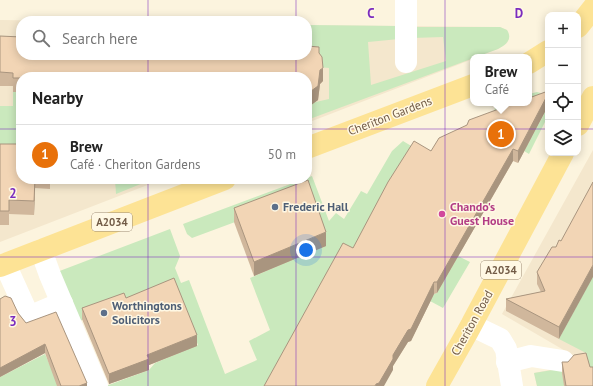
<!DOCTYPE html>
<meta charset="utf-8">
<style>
body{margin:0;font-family:"PT Sans",sans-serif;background:#f6f6f6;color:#222}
.controls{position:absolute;right:12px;top:12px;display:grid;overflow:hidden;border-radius:8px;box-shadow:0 2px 10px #0003}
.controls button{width:36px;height:36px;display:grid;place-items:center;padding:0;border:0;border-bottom:1px solid #e0e0e0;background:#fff;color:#222;font:20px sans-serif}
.you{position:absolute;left:306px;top:250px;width:14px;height:14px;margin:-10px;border:3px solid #fff;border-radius:50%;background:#1a73e8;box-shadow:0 0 0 6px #1a73e833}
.badge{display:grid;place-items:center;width:26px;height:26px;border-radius:50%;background:#ea580c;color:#fff;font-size:13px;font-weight:700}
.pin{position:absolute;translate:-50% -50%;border:2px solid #fff;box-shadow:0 1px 4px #0006}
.popup{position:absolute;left:470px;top:54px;width:62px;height:52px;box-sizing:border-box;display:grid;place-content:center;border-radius:8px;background:#fff;filter:drop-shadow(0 1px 3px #0005);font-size:13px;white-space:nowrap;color:#767676}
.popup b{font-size:15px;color:#222}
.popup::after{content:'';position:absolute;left:50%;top:100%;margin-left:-8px;border:8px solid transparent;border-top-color:#fff}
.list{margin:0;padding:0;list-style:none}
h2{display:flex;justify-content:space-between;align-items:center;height:52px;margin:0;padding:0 16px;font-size:17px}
h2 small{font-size:13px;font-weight:400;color:#767676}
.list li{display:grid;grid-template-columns:26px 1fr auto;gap:12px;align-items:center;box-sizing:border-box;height:60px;padding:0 16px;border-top:1px solid #e0e0e0}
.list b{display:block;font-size:15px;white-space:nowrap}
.list p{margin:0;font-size:13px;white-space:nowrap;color:#767676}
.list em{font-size:13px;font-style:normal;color:#767676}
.icon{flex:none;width:22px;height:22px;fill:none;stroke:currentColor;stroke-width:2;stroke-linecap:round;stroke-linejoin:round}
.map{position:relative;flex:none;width:593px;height:386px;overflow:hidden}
.search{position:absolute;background:#fff;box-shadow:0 2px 10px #0003;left:16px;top:16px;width:296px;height:44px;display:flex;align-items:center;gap:10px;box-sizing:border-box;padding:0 14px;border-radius:16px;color:#767676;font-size:15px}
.panel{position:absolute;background:#fff;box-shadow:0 2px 10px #0003;left:16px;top:72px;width:296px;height:112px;border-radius:16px}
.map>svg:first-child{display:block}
</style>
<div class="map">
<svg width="593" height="386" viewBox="0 0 593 386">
<rect width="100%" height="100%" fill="#fcf4de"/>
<g fill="#f4e7cd">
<polygon points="0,20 84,21 21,21 21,55 307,55 307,25 500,27 507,30 509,38 507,43 498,49 473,57 473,59 307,123 307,77 21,77 21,179 163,179 0,242"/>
<polygon points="593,150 593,386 537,386 534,373 586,363 502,314"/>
</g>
<g fill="#cae9bd">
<path d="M307 25 398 26 399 39 368 42 371 85 446 61 443 37 412 38 413 27H500L507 30C513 39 506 45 498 49L307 120V104L329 99V68L319 67 307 55Z"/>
<polygon points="13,92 21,92 21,150 0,150 0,106 13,106"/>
<polygon points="537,92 548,95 548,116 529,154 524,151 544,114 543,110 492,123 495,107 505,103 529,103 529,94"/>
<polygon points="403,141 433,159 287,386 106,386 149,370 155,363 198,345 175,288 124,303 77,322 57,272 170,229 180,256 175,268 181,283 189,280 225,374 257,360 249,341 270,330 250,278 326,245 308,195 192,238 187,234 183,224 312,176 329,221 336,213 344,219 361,191 367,194 392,151"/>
<polygon points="115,179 153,179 116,194"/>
<polygon points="458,256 470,262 443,308 430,301 434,294 437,293"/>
<polygon points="593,276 593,378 590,378 586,353 559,339"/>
<polygon points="45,354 59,386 0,386 0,377"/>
<polygon points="565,368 562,373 563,379 569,386 537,386 534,373"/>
</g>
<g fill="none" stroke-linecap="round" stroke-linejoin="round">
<g stroke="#fff" stroke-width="22">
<polyline points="406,62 406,0"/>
<polyline points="41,250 50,275 97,386"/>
<polyline points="5,264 29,317 62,303"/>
<polyline points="471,325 500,339 506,349 512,386"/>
<polyline points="507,362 531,356 563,361"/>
</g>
<g stroke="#fde395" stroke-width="22">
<polyline points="578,27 593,8"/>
<polyline points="529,63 548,51"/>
<polyline points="578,125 593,97"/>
<polyline points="307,148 473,85"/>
<polyline points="0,266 225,179"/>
<polyline points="437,386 468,331 563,153"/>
</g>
</g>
<g fill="#d0b79c">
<polygon points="0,36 319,53 323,81 320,84 318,100 307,108 307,77 21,77 21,92 13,92 13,86 0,86"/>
<polygon points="548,91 548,106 518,163 513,161 437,293 434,294 411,341 408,342 393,366 393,370 353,248 431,151"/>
<polygon points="0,144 21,179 50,179 50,189 35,188 34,215 9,214 9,225 0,225"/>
<polygon points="234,208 326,246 254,276 234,222"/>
<polygon points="561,241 559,339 506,311 506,299 541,292 537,284 537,272 556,247"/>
<polygon points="126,298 197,346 149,365 149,370 109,384 82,319 82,308"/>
<polygon points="0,299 18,313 26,323 87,386 57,386 45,353 0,377"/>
<polygon points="562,362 590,367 593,386 564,386 562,373"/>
</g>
<g fill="#a9957f">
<polygon points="323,68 323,81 320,84 318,100 307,108 307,94 320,70"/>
<polygon points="548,94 548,106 518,163 518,151"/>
<polygon points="513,149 513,161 437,293 437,282"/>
<polygon points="35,179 35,188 34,215 34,201"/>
<polygon points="326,232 326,246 254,276 254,262"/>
<polygon points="593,265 593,277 559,339 559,327"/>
<polygon points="434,282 434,294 411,341 408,342 393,366 393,370 384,386 375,386"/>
<polygon points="197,335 197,346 149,365 149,370 109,384 109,374 147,355"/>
<polygon points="45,344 45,353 0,377 0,368"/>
<polygon points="87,383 87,386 79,386"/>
</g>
<g fill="#f2d5b5" stroke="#a9957f">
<polygon points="0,36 21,37 21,55 307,55 307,46 319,47 319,53 322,57 323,68 320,70 318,86 307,94 307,77 205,77 152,76 152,77 21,77 21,78 13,78 13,73 0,72"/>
<polygon points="548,91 548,94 518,151 513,149 437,282 434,282 411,329 408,330 393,355 393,359 379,383 376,384 375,386 264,386 343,243 353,248 388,182 414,141 431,151 439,138 467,125 469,120 515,103 529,103 529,98"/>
<polygon points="0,144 21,144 21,179 35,179 34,201 9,200 9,211 0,211"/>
<polygon points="308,180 326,232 254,262 234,208"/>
<polygon points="593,182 593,265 559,327 506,299 545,291 537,272 552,247 556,247 559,240 561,241"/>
<polygon points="174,278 197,335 147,355 149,359 109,374 82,308 124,293 126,298"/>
<polygon points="5,296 11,298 18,313 26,323 56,312 87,383 79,386 61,386 45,344 0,368 0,299"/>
<polygon points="586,353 590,367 593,367 593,386 566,386 562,362 568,362 574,355"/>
</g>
<path fill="none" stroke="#7b2cbf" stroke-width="1" stroke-opacity="0.55" d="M148 0V21M296 0V21M445 0V386M148 55V77M296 55V77M0 129H21M307 129H548M578 129H593M148 179V386M296 179V386M0 257H593"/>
<g fill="#5c6f8a" stroke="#fff8e4" stroke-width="1.5">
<circle cx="275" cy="207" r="4"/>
<circle cx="104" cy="313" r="4"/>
</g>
<circle fill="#d1479c" stroke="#fff8e4" stroke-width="1.5" cx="442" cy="214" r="4"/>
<g text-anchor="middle" stroke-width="3" stroke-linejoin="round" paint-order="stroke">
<g fill="#fff8e4" stroke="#9c8a75" stroke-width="1">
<rect x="92" y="213" width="40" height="18" rx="3"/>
<rect x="481" y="261" width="40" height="18" rx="3"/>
</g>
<g font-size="11" font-weight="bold" fill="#725b46">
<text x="112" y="226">A2034</text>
<text x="501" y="274">A2034</text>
</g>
<g font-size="12" fill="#725b46" stroke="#fff8e4">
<text transform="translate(390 116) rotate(-21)" y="4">Cheriton Gardens</text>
<text transform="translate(472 323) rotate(-61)" y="4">Cheriton Road</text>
</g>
<g font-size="12" font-weight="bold" fill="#4e5e75" stroke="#fff8e4" text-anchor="start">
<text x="283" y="211">Frederic Hall</text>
<text x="112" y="310">Worthingtons<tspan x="112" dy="14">Solicitors</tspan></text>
</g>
<g font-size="12" font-weight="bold" fill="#b23c85" stroke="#fff8e4" text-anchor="start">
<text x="450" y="211">Chando's<tspan x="450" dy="14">Guest House</tspan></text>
</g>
</g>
<g font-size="13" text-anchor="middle" font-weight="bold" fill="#7b2cbf" stroke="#fff8e4" stroke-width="3" stroke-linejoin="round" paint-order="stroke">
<text x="371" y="18">C</text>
<text x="519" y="18">D</text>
<text x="13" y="198">2</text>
<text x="13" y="326">3</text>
</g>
</svg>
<div class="controls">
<button>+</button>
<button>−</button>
<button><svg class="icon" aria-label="locate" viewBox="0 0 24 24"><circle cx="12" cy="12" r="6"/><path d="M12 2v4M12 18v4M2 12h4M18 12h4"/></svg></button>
<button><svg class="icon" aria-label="layers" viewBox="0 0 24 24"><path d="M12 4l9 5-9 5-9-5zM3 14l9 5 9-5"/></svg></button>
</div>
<div class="you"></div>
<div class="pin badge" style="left:501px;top:134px;background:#e8710a">1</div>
<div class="popup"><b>Brew</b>Café</div>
<div class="search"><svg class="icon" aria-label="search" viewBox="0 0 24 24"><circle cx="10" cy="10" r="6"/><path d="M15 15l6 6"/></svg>Search here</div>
<section class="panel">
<h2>Nearby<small></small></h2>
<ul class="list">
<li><span class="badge" style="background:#e8710a">1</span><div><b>Brew</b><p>Café · Cheriton Gardens</p></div><em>50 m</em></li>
</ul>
</section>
</div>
